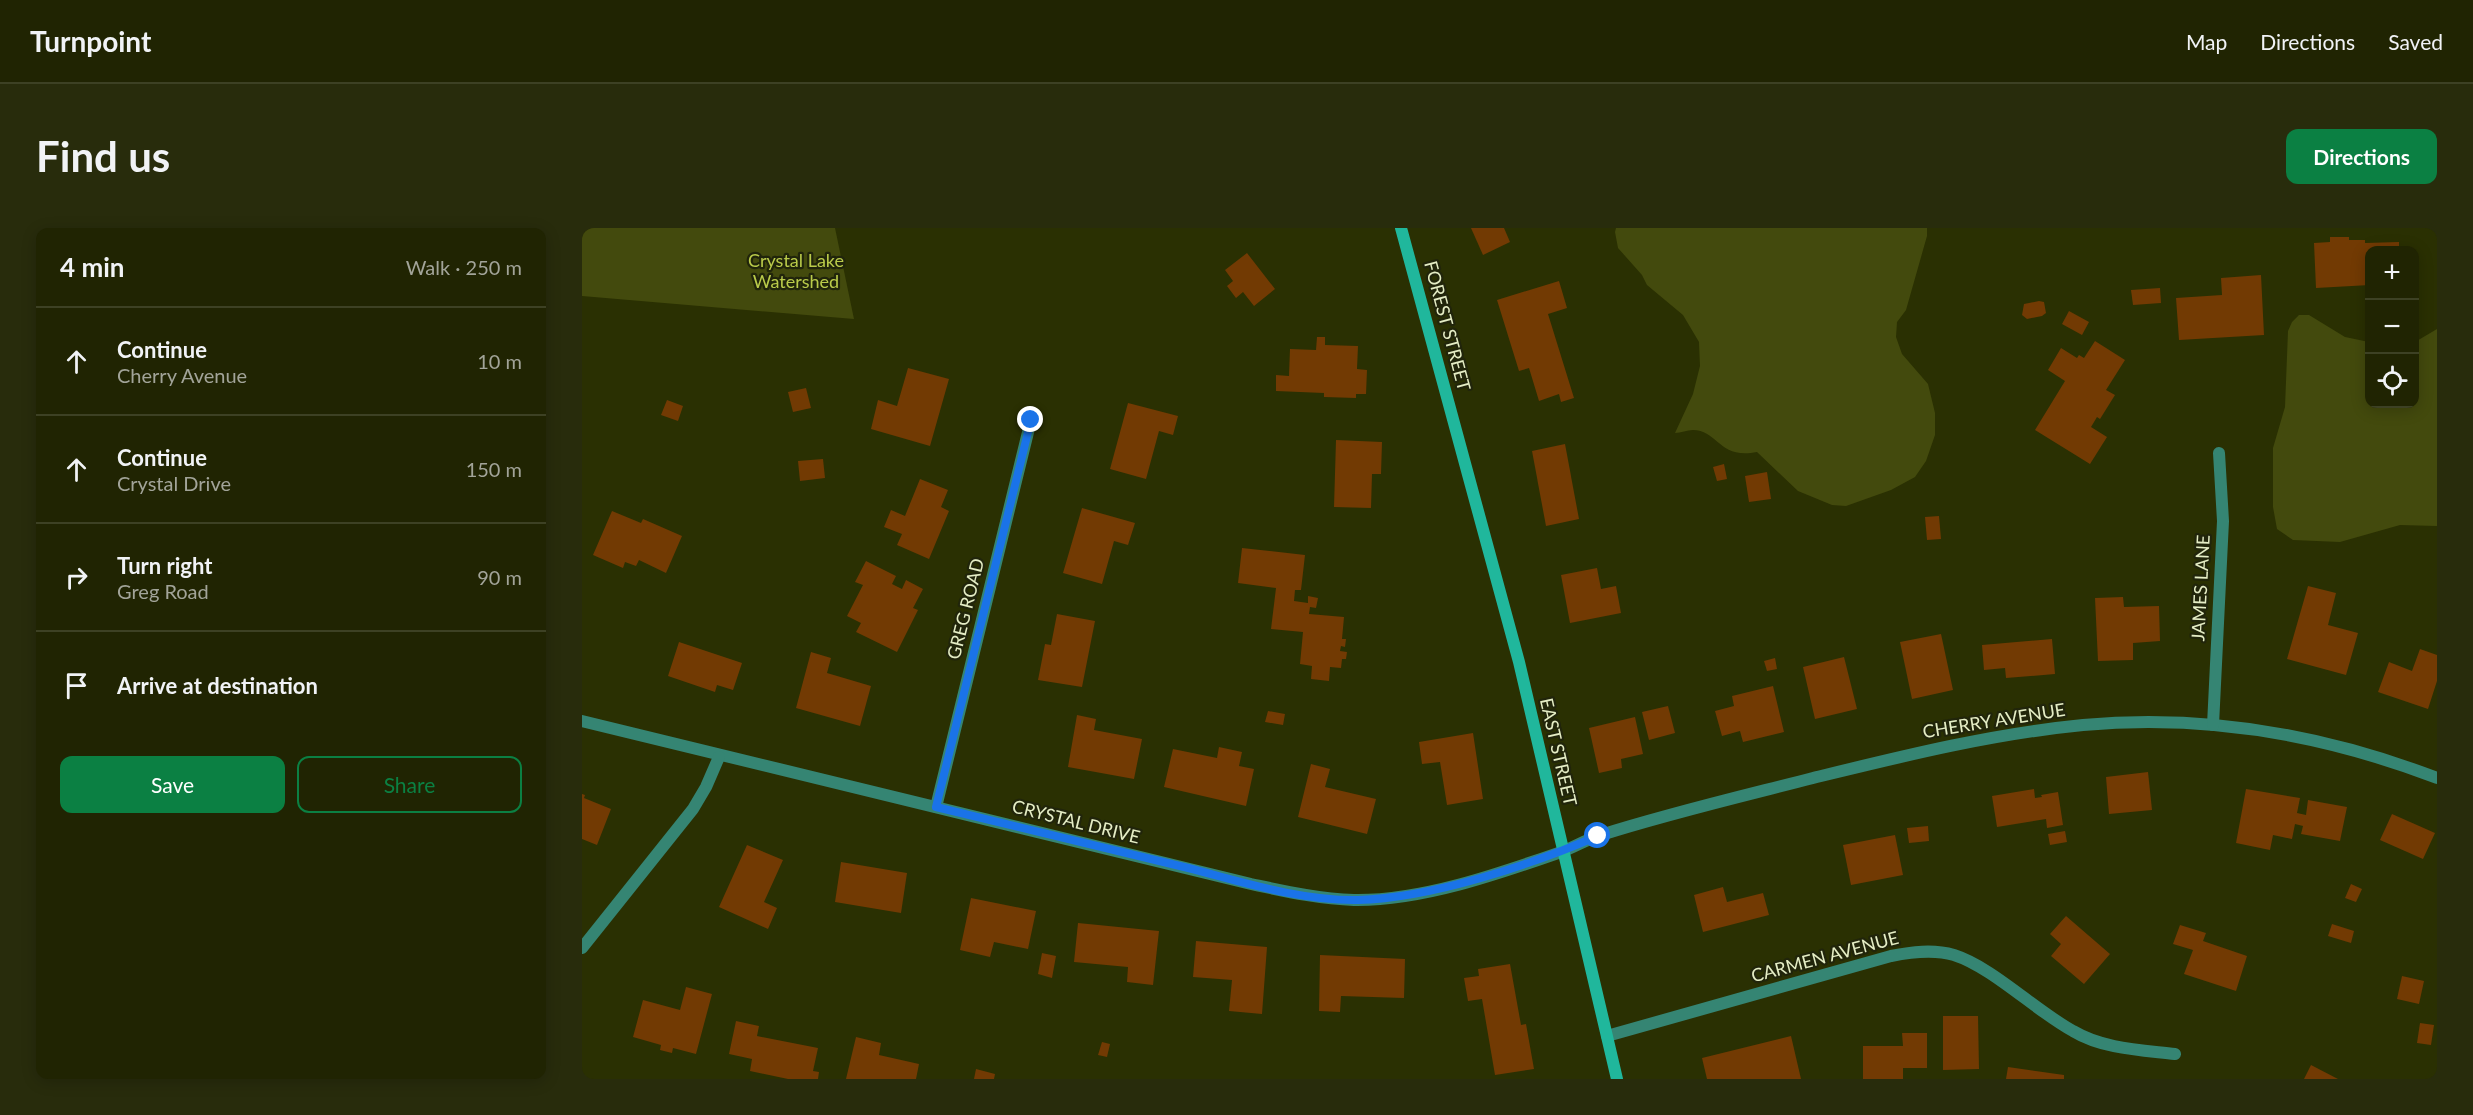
<!DOCTYPE html>
<meta charset="utf-8">
<style>
body{margin:0;font-family:Lato,sans-serif;background:#282c0c;color:#f1f3f6}
.controls{position:absolute;right:18px;top:18px;display:grid;overflow:hidden;border-radius:12px;box-shadow:0 3px 15px #0003}
.controls button{width:54px;height:54px;display:grid;place-items:center;padding:0;border:0;border-bottom:2px solid #3d4124;background:#202402;color:#f1f3f6;font:30px sans-serif}
.stop{position:absolute;width:18px;height:18px;margin:-14px;border:4px solid #1a73e8;border-radius:50%;background:#fff}
.stop.end{background:#1a73e8;border-color:#fff;box-shadow:0 2px 6px #0008}
.list{margin:0;padding:0;list-style:none}
h2{display:flex;justify-content:space-between;align-items:center;height:78px;margin:0;padding:0 24px;font-size:26px}
h2 small{font-size:20px;font-weight:400;color:#a2a499}
.list li{display:grid;grid-template-columns:39px 1fr auto;gap:18px;align-items:center;box-sizing:border-box;height:108px;padding:0 24px;border-top:2px solid #3d4124}
.list b{display:block;font-size:22px;white-space:nowrap}
.list p{margin:0;font-size:20px;white-space:nowrap;color:#a2a499}
.list em{font-size:20px;font-style:normal;color:#a2a499}
.actions{display:flex;gap:12px;padding:18px 24px}
.actions a{flex:1;padding:14px 0;border:2px solid #0b8043;border-radius:12px;text-align:center;font-size:21px;color:#0b8043}
.actions .main{background:#0b8043;color:#fff}
.icon{flex:none;width:33px;height:33px;fill:none;stroke:currentColor;stroke-width:2;stroke-linecap:round;stroke-linejoin:round}
.map{position:relative;flex:none;width:1855px;height:851px;overflow:hidden;border-radius:12px}
header{display:flex;align-items:center;gap:36px;box-sizing:border-box;height:84px;padding:0 30px;background:#202402;border-bottom:2px solid #3d4124}
header strong{font-size:28px}
nav{display:flex;gap:33px;margin-inline-start:auto;font-size:21px}
.intro{display:flex;align-items:center;justify-content:space-between;box-sizing:border-box;height:144px;padding:0 36px}
h1{margin:0;font-size:42px}
.button{padding:15px 27px;border-radius:12px;background:#0b8043;color:#fff;font-size:21px;font-weight:700}
main{display:flex;gap:36px;padding:0 36px}
aside{flex:1;background:#202402;border-radius:12px;box-shadow:0 3px 15px #0003}
.map>svg:first-child{display:block}
</style>
<header>
<strong>Turnpoint</strong>
<nav><a>Map</a><a>Directions</a><a>Saved</a></nav>
</header>
<div class="intro"><h1>Find us</h1><a class="button">Directions</a></div>
<main>
<aside>
<h2>4 min<small>Walk · 250 m</small></h2>
<ul class="list">
<li><svg class="icon" aria-label="ahead" viewBox="0 0 24 24"><path d="M12 20V5M6 11l6-6 6 6"/></svg><div><b>Continue</b><p>Cherry Avenue</p></div><em>10 m</em></li>
<li><svg class="icon" aria-label="ahead" viewBox="0 0 24 24"><path d="M12 20V5M6 11l6-6 6 6"/></svg><div><b>Continue</b><p>Crystal Drive</p></div><em>150 m</em></li>
<li><svg class="icon" aria-label="right" viewBox="0 0 24 24"><path d="M7 20v-9h11M14 6l5 5-5 5"/></svg><div><b>Turn right</b><p>Greg Road</p></div><em>90 m</em></li>
<li><svg class="icon" aria-label="arrive" viewBox="0 0 24 24"><path d="M6 21V4h12l-3 4 3 4H6"/></svg><div><b>Arrive at destination</b></div></li>
</ul>
<div class="actions"><a class="main">Save</a><a>Share</a></div>
</aside>
<div class="map">
<svg width="1855" height="851" viewBox="0 0 1855 851">
<rect width="100%" height="100%" fill="#2a3002"/>
<g fill="#434a0d">
<polygon points="0,0 253,0 272,91 0,68"/>
<path d="M1034 0H1345V8L1324 82 1315 94 1314 109 1320 126 1346 156 1353 185V207L1344 233 1333 249 1309 262 1264 278 1250 277 1216 263 1175 224C1137 232 1136 202 1111 202 1105 202 1099 205 1093 205L1111 166 1118 138 1117 114 1101 87 1065 57 1060 47 1036 20 1033 4Z"/>
<polygon points="1717,87 1727,87 1763,109 1787,114 1788,176 1832,176 1833,114 1855,101 1855,298 1818,297 1758,314 1711,312 1695,301 1691,279 1691,220 1703,179 1706,103 1710,94"/>
</g>
<g fill="#723a03">
<polygon points="889,0 922,0 928,14 901,27"/>
<polygon points="1748,9 1767,9 1767,12 1783,12 1783,15 1817,14 1817,22 1788,22 1788,57 1734,60 1732,15 1748,14"/>
<polygon points="665,25 693,61 672,78 661,64 654,70 645,58 651,53 643,42"/>
<polygon points="1679,47 1682,107 1597,112 1594,70 1640,67 1639,50"/>
<polygon points="977,53 985,80 966,86 992,170 979,174 977,166 957,173 947,140 937,143 915,72"/>
<polygon points="1578,60 1579,75 1551,77 1549,62"/>
<polygon points="1457,73 1462,74 1464,85 1460,88 1445,91 1440,87 1442,76"/>
<polygon points="1487,83 1507,94 1500,107 1480,96"/>
<polygon points="735,109 743,109 743,117 776,118 775,141 785,142 784,166 774,166 774,170 742,169 742,165 694,163 694,147 707,148 708,121 734,122"/>
<polygon points="1513,113 1543,132 1524,162 1533,167 1518,191 1515,189 1509,199 1525,209 1508,236 1453,202 1483,153 1466,142 1479,120 1495,130 1497,127 1502,130"/>
<polygon points="326,140 367,151 348,218 289,201 296,172 315,178"/>
<polygon points="224,160 229,180 211,184 206,164"/>
<polygon points="85,172 101,178 96,193 79,187"/>
<polygon points="546,175 596,188 591,207 577,203 564,251 528,241"/>
<polygon points="754,212 800,214 799,246 790,246 789,280 752,279"/>
<polygon points="983,216 997,291 964,298 950,223"/>
<polygon points="241,231 243,250 218,253 216,233"/>
<polygon points="1142,236 1145,251 1135,253 1131,239"/>
<polygon points="1185,244 1189,271 1167,274 1163,248"/>
<polygon points="338,251 366,262 359,279 367,283 347,331 315,317 320,306 302,299 309,282 323,288"/>
<polygon points="500,280 553,295 546,317 532,313 520,356 481,345"/>
<polygon points="30,283 59,295 61,291 100,308 84,345 57,332 54,338 43,334 41,340 11,327"/>
<polygon points="1357,288 1359,311 1345,312 1343,289"/>
<polygon points="660,320 723,327 719,362 713,362 712,373 726,375 726,368 736,370 734,380 728,379 727,386 762,389 760,411 764,411 763,419 759,418 758,423 765,424 764,431 760,431 759,440 748,439 747,453 729,451 730,438 718,436 721,404 689,401 694,360 656,355"/>
<polygon points="284,333 314,348 310,356 320,361 324,352 341,361 331,380 336,382 315,424 274,404 279,395 265,388 281,357 273,354"/>
<polygon points="1015,340 1019,361 1034,358 1039,385 988,395 979,347"/>
<polygon points="1726,358 1754,365 1746,397 1776,405 1764,447 1705,431"/>
<polygon points="1541,369 1542,379 1577,378 1578,413 1551,415 1551,432 1516,433 1513,370"/>
<polygon points="475,386 513,393 500,459 456,452 463,416 469,417"/>
<polygon points="1359,406 1371,462 1330,471 1318,414"/>
<polygon points="1470,411 1473,446 1424,450 1423,440 1402,442 1400,417"/>
<polygon points="97,414 160,435 151,462 135,457 133,464 86,448"/>
<polygon points="1838,421 1855,427 1855,453 1846,481 1796,464 1807,434 1830,443"/>
<polygon points="229,424 249,430 245,445 289,458 278,498 214,480"/>
<polygon points="1262,429 1275,481 1233,491 1221,439"/>
<polygon points="1193,430 1195,441 1185,443 1182,433"/>
<polygon points="1191,458 1202,504 1161,514 1158,503 1140,508 1133,483 1152,478 1150,468"/>
<polygon points="1086,478 1093,505 1067,512 1060,484"/>
<polygon points="686,483 703,486 701,497 683,494"/>
<polygon points="495,487 514,491 512,502 560,511 552,551 486,539"/>
<polygon points="1053,489 1061,526 1039,531 1040,540 1017,545 1007,500"/>
<polygon points="891,505 901,571 865,577 858,534 840,536 837,514"/>
<polygon points="637,519 660,524 657,538 672,541 664,578 582,559 591,521 635,530"/>
<polygon points="729,536 748,541 743,559 794,571 785,606 716,589"/>
<polygon points="1566,544 1570,582 1527,586 1524,549"/>
<polygon points="1452,561 1453,570 1460,569 1459,567 1476,564 1481,597 1465,600 1464,591 1415,599 1410,568"/>
<polygon points="1664,561 1718,570 1715,585 1724,587 1726,572 1765,579 1758,613 1719,606 1721,598 1713,596 1710,611 1691,607 1688,622 1654,615"/>
<polygon points="0,566 3,567 2,570 29,581 15,617 0,611"/>
<polygon points="1810,586 1853,605 1841,631 1798,612"/>
<polygon points="1346,598 1347,613 1327,615 1325,600"/>
<polygon points="1483,603 1485,614 1468,617 1466,606"/>
<polygon points="1313,607 1321,647 1269,657 1261,617"/>
<polygon points="165,617 201,632 182,674 195,680 186,701 137,679"/>
<polygon points="259,634 325,645 319,685 253,674"/>
<polygon points="1769,656 1780,661 1774,674 1763,670"/>
<polygon points="1141,659 1145,674 1181,665 1187,687 1121,704 1112,667"/>
<polygon points="389,670 454,683 446,721 412,714 408,729 378,722"/>
<polygon points="1484,688 1528,726 1502,756 1469,728 1479,716 1468,706"/>
<polygon points="496,695 577,703 571,757 545,754 546,739 492,734"/>
<polygon points="1750,696 1772,703 1769,715 1746,708"/>
<polygon points="1598,697 1624,705 1621,713 1665,728 1654,763 1602,746 1611,722 1591,716"/>
<polygon points="614,713 685,719 680,786 647,783 650,752 611,749"/>
<polygon points="460,725 474,728 470,750 456,746"/>
<polygon points="738,727 823,731 822,770 759,768 758,784 737,783"/>
<polygon points="928,736 939,797 944,796 952,841 913,847 900,771 886,773 882,750 897,748 896,741"/>
<polygon points="1820,748 1842,753 1837,776 1815,771"/>
<polygon points="104,759 130,766 114,826 91,820 90,825 78,822 79,817 51,809 61,772 98,782"/>
<polygon points="1361,788 1396,788 1397,841 1361,842"/>
<polygon points="154,793 177,798 175,808 236,820 231,843 237,844 236,851 206,851 168,843 170,831 147,826"/>
<polygon points="1838,795 1852,797 1849,817 1835,815"/>
<polygon points="1320,805 1345,805 1345,840 1321,840 1321,851 1281,851 1281,818 1321,818"/>
<polygon points="1209,808 1219,851 1125,851 1120,830"/>
<polygon points="274,809 299,815 297,827 337,836 334,851 264,851"/>
<polygon points="520,814 528,816 525,829 516,827"/>
<polygon points="1729,837 1756,851 1722,851"/>
<polygon points="1426,839 1482,847 1482,851 1424,851"/>
<polygon points="394,841 413,846 412,851 392,851"/>
</g>
<g fill="none" stroke-linecap="round" stroke-linejoin="round">
<g stroke="#358573" stroke-width="12">
<path d="M0 493 669 656C702 663 737 671 772 672 839 673 916 646 979 624 993 619 1005 611 1019 607 1088 585 1161 568 1231 550 1321 528 1409 506 1501 497 1622 486 1743 507 1855 550"/>
<polyline points="1631,497 1641,293 1637,225"/>
<polyline points="354,579 449,192"/>
<polyline points="0,720 111,581 124,559 137,529"/>
<path d="M1025 808 1309 728C1329 724 1351 721 1372 727 1410 739 1454 783 1491 803 1521 821 1559 822 1593 826"/>
</g>
<polyline stroke="#20b79c" stroke-width="12" points="819,0 937,434 1035,851"/>
</g>
<g fill="none" stroke-linecap="round" stroke-linejoin="round">
<path stroke="#1a73e8" stroke-width="8" d="M449 192 354 579C436 599 519 619 602 639 658 653 717 673 776 672 850 670 948 637 1016 608"/>
</g>
<g text-anchor="middle" stroke-width="4.5" stroke-linejoin="round" paint-order="stroke">
<g font-size="18" fill="#bacb4a" stroke="#21250b">
<text x="214" y="39">Crystal Lake<tspan x="214" dy="21">Watershed</tspan></text>
</g>
<g font-size="18" fill="#e5edc5" stroke="#21250b">
<text transform="translate(865 98) rotate(75)" y="6">FOREST STREET</text>
<text transform="translate(1619 360) rotate(-87)" y="6">JAMES LANE</text>
<text transform="translate(384 381) rotate(-76)" y="6">GREG ROAD</text>
<text transform="translate(1412 493) rotate(-9)" y="6">CHERRY AVENUE</text>
<text transform="translate(976 524) rotate(77)" y="6">EAST STREET</text>
<text transform="translate(494 594) rotate(14)" y="6">CRYSTAL DRIVE</text>
<text transform="translate(1243 729) rotate(-15)" y="6">CARMEN AVENUE</text>
</g>
</g>
</svg>
<div class="controls">
<button>+</button>
<button>−</button>
<button><svg class="icon" aria-label="locate" viewBox="0 0 24 24"><circle cx="12" cy="12" r="6"/><path d="M12 2v4M12 18v4M2 12h4M18 12h4"/></svg></button>
</div>
<div class="stop" style="left:1016px;top:608px"></div>
<div class="stop end" style="left:449px;top:192px"></div>
</div>
</main>
